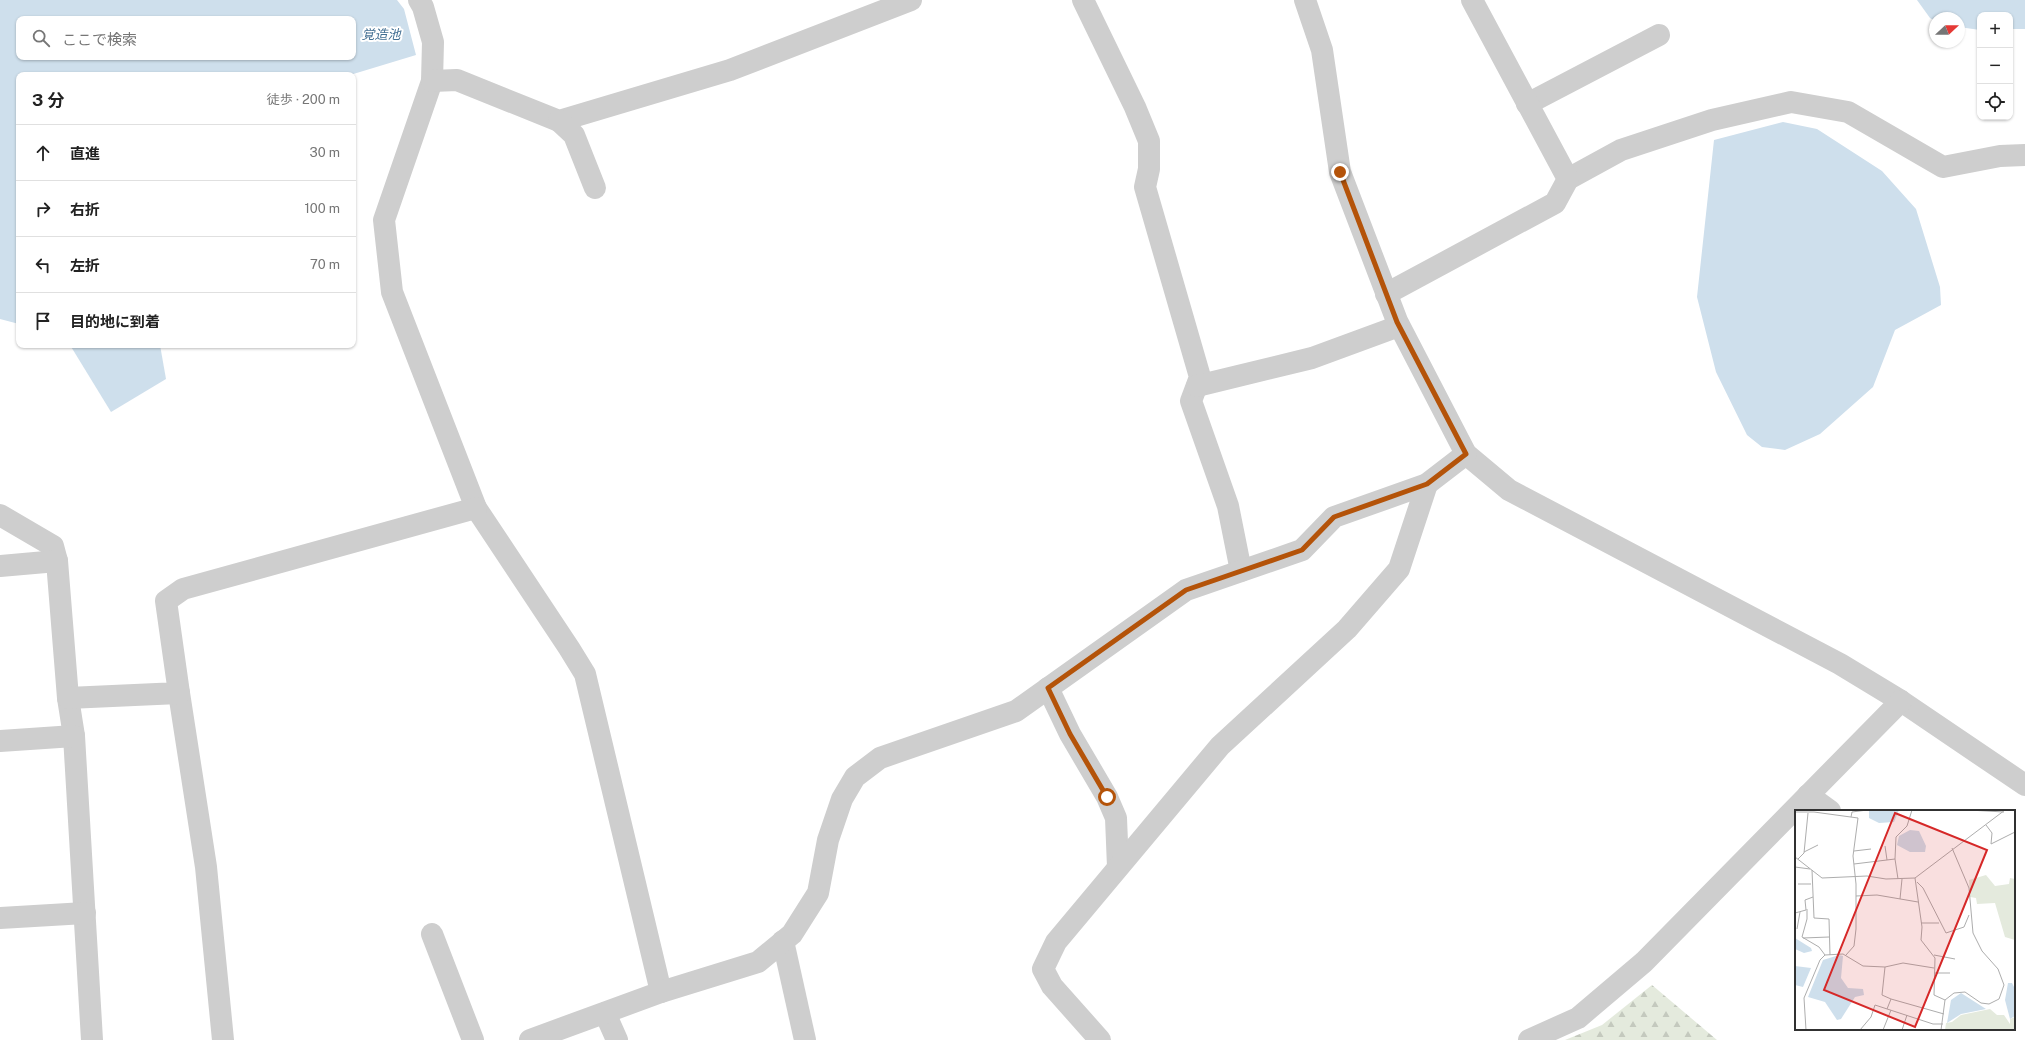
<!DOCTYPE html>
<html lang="ja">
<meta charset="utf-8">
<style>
body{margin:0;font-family:"Public Sans","Noto Sans JP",sans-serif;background:#f2f2f2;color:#222}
.controls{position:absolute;right:12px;top:12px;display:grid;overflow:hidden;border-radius:8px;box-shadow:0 1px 3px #0004}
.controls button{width:36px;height:36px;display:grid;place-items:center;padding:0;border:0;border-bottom:1px solid #e0e0e0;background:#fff;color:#222;font:20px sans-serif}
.compass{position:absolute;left:1929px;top:12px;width:36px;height:36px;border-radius:50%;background:#fff;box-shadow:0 1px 3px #0004;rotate:68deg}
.stop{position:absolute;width:12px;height:12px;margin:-9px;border:3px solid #b45309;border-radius:50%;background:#fff}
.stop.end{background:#b45309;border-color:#fff;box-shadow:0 1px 4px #0008}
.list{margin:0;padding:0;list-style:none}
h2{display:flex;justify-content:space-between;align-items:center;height:52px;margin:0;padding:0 16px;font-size:17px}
h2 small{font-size:13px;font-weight:400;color:#767676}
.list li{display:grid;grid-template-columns:26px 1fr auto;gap:12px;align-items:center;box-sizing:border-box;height:56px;padding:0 16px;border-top:1px solid #e0e0e0}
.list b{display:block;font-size:15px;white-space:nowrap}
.list em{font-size:13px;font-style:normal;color:#767676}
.icon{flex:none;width:22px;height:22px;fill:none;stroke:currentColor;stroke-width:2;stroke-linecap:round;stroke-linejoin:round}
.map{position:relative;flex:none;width:2025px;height:1040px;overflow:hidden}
.search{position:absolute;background:#fff;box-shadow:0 1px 3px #0004;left:16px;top:16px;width:340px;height:44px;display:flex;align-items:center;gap:10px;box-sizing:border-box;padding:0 14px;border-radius:8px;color:#767676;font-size:15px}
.panel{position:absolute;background:#fff;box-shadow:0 1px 3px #0004;left:16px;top:72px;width:340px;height:276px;border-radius:8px}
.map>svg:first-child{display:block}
</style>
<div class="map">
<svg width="2025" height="1040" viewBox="0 0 2025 1040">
<defs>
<pattern id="forest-firs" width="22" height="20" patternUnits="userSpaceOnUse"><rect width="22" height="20" fill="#e4eadd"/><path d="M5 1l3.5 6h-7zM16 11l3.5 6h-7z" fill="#c4c9be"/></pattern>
</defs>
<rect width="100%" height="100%" fill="#fff"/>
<polygon fill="url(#forest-firs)" points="1652,985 1717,1040 1565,1040 1602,1025"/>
<g fill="#cedfec" fill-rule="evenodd">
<path d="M0 0H397L404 9 416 55 350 75H19V324L0 319ZM19 19H353V57H19Z"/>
<polygon points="1917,0 2025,0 2025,29 2010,29 2010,15 1980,15 1980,30 1959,27 1959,18 1935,18 1935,21 1930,18"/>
<polygon points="1783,122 1817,129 1882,171 1916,209 1940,287 1941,305 1895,330 1873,387 1820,434 1785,450 1762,447 1747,435 1716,372 1697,297 1714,140"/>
<polygon points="70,345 160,345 166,379 111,412"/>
</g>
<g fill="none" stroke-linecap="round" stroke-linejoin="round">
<g stroke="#cecece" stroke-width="22">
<polyline points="419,0 423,7 433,42 432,81 384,220 392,292 476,508 569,648 585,674 661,992"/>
<polyline points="1083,0 1135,107 1149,141 1149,169 1145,187 1200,377 1191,401 1228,506 1241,571"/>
<polyline points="1305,0 1322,50 1340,172 1397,321 1466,454 1509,490 1840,664 1901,701 2025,785"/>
<polyline points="432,81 457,80 559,121 730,70 911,0"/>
<polyline points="1527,104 1659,35"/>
<polyline points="559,121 574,135 595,188"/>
<polyline points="1568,179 1621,150 1712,120 1791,102 1848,112 1943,167 2000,156 2025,155"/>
<polyline points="1386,294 1555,203 1568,179 1472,0"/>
<polyline points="1197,386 1312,358 1399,326"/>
<polyline points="0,515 53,546 57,561"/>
<polyline points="0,566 57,561 68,698 74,736 92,1040"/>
<polyline points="1048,688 1070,734 1107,797 1116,818 1118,867"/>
<polyline points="179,693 206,867 223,1040"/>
<polyline points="68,698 179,693 166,601 183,589 476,508"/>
<polyline points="0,741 74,736"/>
<polyline points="1808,795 1830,811"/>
<polyline points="0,918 85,913"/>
<polyline points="432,934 473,1040"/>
<polyline points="783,941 805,1040"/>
<polyline points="605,1013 617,1040"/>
<polyline points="530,1040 661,992 758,962 792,934 818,893 828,840 842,799 855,777 880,758 1016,711 1186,590 1302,550 1334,517 1427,484 1466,454"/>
<polyline points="1100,1040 1052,986 1043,969 1056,942 1220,746 1347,629 1399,569 1427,484"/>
<polyline points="1529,1040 1578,1018 1644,962 1901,701"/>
</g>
</g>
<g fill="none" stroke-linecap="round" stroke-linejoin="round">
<polyline stroke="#b45309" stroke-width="5" points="1107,797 1070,734 1048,688 1186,590 1302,550 1334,517 1427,484 1466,454 1397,322 1340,172"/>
</g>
<g text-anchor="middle" stroke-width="4" stroke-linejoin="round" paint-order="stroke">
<g font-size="13" font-style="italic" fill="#416e92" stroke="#fff">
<text x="381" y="39">覚造池</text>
</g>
</g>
<g transform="translate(1795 810)">
<rect width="220" height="220" fill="#fff"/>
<path d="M191 65 200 76 214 74 215 68 220 69V130L210 127 200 93 182 94 181 88 175 87 174 70ZM195 199 202 205H209L215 214V209L220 207V220H150L151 213 157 212 166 205Z" fill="#e4eadd"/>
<path d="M74 0H104L99 12 84 13 74 8ZM115 20 124 21 131 36 130 42H115L102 35 104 26ZM0 128 16 138 17 141 9 143 0 139ZM44 145 48 146 46 168 53 178 68 179 69 185 60 187 46 209 42 210 30 192 13 187 28 150ZM0 156 16 158 8 177 0 175ZM213 173H217L220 179V206L215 209 210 190ZM166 183 191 199 166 204 152 213 156 190Z" fill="#cedfec"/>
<path fill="none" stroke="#adadad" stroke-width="1" d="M174 0 209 2M0 2H19L63 8 58 46 61 74V119L59 136 51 145M56 7 57 2 72 0M191 15 197 23 196 34 220 22M90 36 92 50M59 41 76 39M9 42 23 35M0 47 27 68 72 66 91 69 120 68 210 0M3 49 9 43 13 3M100 49 101 27 112 16 117 0M59 54 100 49 103 69M0 57 15 59M17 60 19 108 34 109 35 145M120 68 127 117 126 130 140 148 139 185 150 190 146 220M122 72 128 78 151 123 169 117 174 105M3 74H16M61 86 82 85 123 92M105 89 107 69M12 99V109L7 127 24 137 30 145M0 103 11 100 10 90 18 87M126 113H144M2 119 5 102M8 128 34 127M139 145 160 149M90 157 87 185 96 189 92 199M139 163H155M96 189 149 204M150 190 159 183 170 182 186 193 194 194 204 189 209 175 203 159 187 141 178 123 174 78 157 38M11 220 9 188 25 150 30 145 48 144 68 156 90 157 108 153 139 158M65 220 76 207 80 195 138 214H148M88 220 96 200M107 220 112 205"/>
<path fill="#d62828" fill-opacity="0.15" stroke="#d62828" stroke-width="2" d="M100 3 192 40 120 217 29 180Z"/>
<rect width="220" height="220" fill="none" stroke="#313131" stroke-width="2"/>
</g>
</svg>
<div class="controls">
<button>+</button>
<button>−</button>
<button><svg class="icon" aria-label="locate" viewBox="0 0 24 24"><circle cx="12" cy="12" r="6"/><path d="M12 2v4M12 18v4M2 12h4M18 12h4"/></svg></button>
</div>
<svg class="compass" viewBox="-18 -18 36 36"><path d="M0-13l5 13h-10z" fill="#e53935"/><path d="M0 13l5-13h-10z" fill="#767676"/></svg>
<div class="stop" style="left:1107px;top:797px"></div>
<div class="stop end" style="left:1340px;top:172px"></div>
<div class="search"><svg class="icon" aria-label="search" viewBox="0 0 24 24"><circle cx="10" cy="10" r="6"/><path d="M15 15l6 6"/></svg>ここで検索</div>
<section class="panel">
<h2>3 分<small>徒歩 · 200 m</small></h2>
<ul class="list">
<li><svg class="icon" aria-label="ahead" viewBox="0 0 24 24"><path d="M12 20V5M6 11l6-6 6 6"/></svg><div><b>直進</b></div><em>30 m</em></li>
<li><svg class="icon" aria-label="right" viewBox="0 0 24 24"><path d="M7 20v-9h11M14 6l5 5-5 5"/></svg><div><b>右折</b></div><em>100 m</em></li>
<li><svg class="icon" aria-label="left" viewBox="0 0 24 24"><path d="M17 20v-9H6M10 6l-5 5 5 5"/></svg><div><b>左折</b></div><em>70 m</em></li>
<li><svg class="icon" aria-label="arrive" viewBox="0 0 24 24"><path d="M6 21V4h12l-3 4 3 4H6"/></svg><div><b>目的地に到着</b></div></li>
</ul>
</section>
</div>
